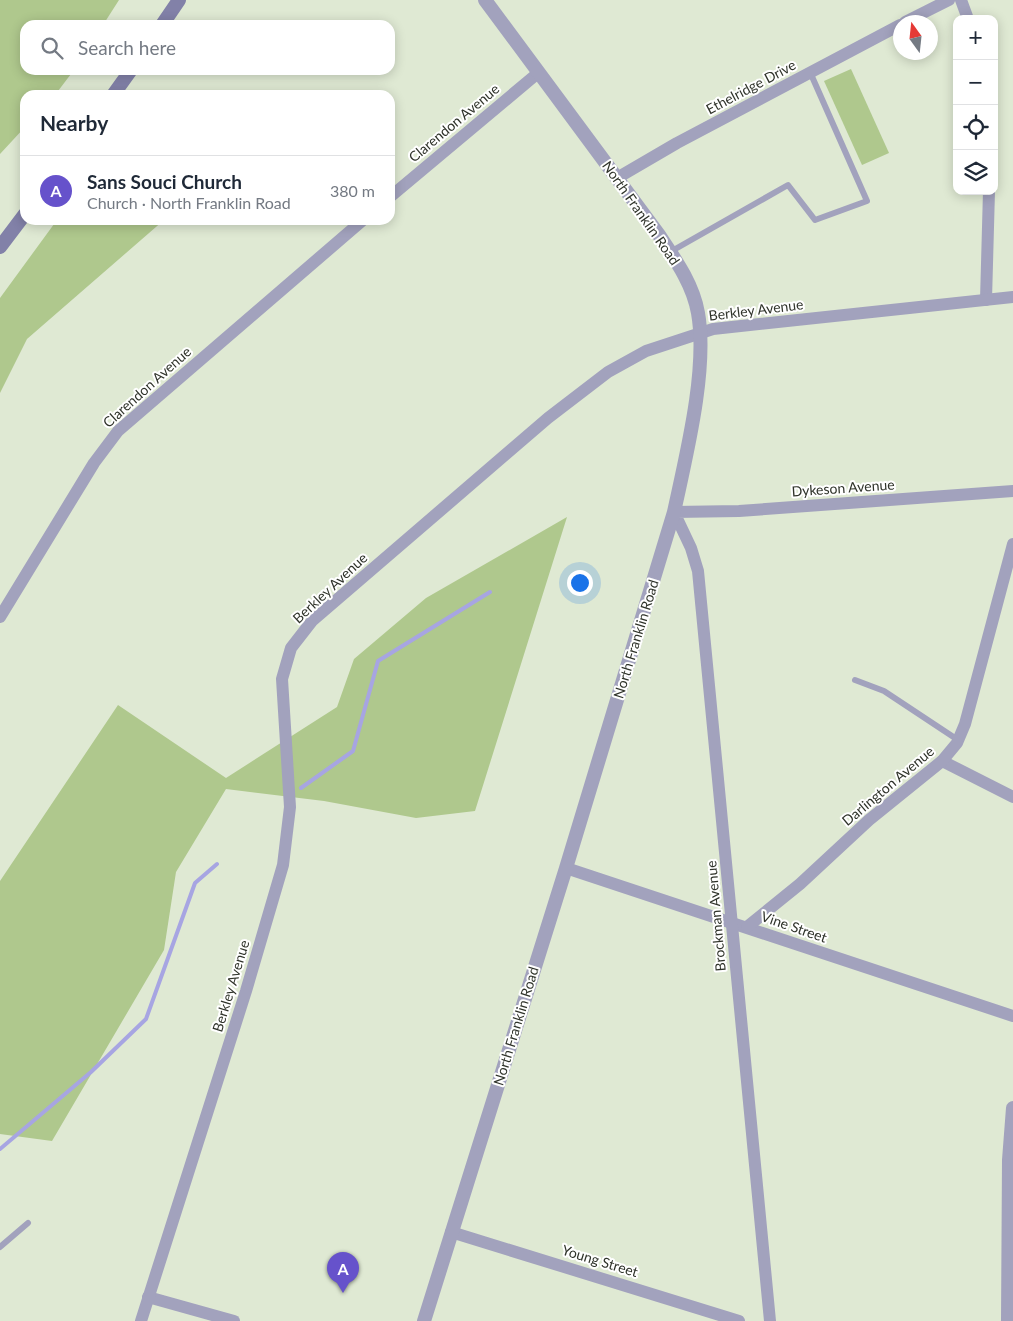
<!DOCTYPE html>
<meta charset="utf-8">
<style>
body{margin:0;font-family:Lato,sans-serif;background:#f2f2f3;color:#1f2937}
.controls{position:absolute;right:15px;top:15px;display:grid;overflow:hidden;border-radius:10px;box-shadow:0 2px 12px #0003}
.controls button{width:45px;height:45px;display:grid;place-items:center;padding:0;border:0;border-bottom:1px solid #e0e1e3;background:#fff;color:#1f2937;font:25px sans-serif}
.compass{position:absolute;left:893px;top:15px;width:45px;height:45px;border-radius:50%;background:#fff;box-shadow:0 2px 12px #0003;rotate:345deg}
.you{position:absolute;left:579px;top:582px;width:18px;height:18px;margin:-12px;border:4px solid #fff;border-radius:50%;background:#1a73e8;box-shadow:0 0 0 8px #1a73e833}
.badge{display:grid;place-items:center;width:32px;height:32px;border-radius:50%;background:#6652cb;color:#fff;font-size:16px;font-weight:700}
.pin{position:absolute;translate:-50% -41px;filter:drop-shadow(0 1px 2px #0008)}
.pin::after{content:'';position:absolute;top:26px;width:18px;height:15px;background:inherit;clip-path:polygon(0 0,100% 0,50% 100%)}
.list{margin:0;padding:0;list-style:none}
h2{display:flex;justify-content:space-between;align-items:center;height:65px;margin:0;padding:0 20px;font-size:21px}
h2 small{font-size:16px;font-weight:400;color:#747a83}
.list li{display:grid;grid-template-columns:32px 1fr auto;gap:15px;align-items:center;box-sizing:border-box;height:70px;padding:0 20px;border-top:1px solid #e0e1e3}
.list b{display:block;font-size:19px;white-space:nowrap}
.list p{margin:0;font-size:16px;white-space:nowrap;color:#747a83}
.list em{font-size:16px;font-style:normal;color:#747a83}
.icon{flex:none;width:28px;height:28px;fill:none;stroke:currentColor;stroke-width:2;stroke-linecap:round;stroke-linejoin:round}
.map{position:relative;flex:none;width:1013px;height:1321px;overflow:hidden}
.search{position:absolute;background:#fff;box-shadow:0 2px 12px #0003;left:20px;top:20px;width:375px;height:55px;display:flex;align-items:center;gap:12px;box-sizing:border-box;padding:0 18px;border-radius:15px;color:#747a83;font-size:19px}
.panel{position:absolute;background:#fff;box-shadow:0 2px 12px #0003;left:20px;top:90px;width:375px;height:135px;border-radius:15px}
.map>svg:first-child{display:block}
</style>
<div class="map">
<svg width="1013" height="1321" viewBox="0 0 1013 1321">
<rect width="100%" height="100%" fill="#dfe9d3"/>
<g fill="#afc88d">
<polygon points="0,0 119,0 103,25 25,25 25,70 74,70 55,95 25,95 25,127 0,154"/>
<polygon points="851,69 889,153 862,165 824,81"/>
<polygon points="57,220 164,220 27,339 0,393 0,298"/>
<polygon points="567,517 475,811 416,818 324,801 226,789 176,872 164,950 52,1141 0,1134 0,881 118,705 226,778 337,707 354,659 426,598"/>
</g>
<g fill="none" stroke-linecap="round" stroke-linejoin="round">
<g stroke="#a7a5e2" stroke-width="4">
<polyline points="301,788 353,751 378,661 490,592"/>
<polyline points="0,1149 91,1072 146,1019 195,883 217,864"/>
</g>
<g stroke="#a2a2bd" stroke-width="6">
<polyline points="670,252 788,185 815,220 867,201 810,72"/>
<polyline points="855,680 884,691 958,740"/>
<polyline points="0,1247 28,1223"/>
</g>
<g stroke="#a2a2bd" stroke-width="12">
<polyline points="961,0 968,19"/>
<polyline points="905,22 949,0"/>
<polyline points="617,178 677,143 900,25"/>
<polyline points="390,197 538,73"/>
<polyline points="986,300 989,191"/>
<polyline points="0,617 94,463 118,431 363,220"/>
<polyline points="942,761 1013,797"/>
<polyline points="566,868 1013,1016"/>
<polyline points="747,927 800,884 869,820 942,761 957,743 965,724 1013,544"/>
<polyline points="451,1232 739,1321"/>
<polyline points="148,1297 234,1321"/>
<polyline points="141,1321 246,991 283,865 290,807 282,679 291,648 312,621 548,418 608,372 646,351 713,329 1013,297"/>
<polyline points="770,1321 698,571 691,548 674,512 739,511 1013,491"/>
</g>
<g stroke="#a2a2bd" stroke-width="14">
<path d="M424 1321 566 868 674 512C686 456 708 369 698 313 693 284 675 259 659 235L485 0"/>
<polyline points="1008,1321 1009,1160 1013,1108"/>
</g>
<g stroke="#8281a8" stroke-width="14">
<polyline points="162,25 179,0"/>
<polyline points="113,95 131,70"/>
<polyline points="0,247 25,214"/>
</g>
</g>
<g text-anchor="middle" stroke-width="4" stroke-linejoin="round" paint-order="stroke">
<g font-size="14" fill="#2f332a" stroke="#fff">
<text transform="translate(751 87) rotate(-28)" y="5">Ethelridge Drive</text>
<text transform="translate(454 123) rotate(-40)" y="5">Clarendon Avenue</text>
<text transform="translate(641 213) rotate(55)" y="5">North Franklin Road</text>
<text transform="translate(756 310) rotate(-7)" y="5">Berkley Avenue</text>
<text transform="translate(147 387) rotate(-42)" y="5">Clarendon Avenue</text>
<text transform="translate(843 488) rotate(-4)" y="5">Dykeson Avenue</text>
<text transform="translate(330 588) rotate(-43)" y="5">Berkley Avenue</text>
<text transform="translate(636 639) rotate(-73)" y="5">North Franklin Road</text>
<text transform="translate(888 786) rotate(-40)" y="5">Darlington Avenue</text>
<text transform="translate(716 916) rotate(-95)" y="5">Brockman Avenue</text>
<text transform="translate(794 927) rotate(19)" y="5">Vine Street</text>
<text transform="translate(231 986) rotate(-73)" y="5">Berkley Avenue</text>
<text transform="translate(516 1026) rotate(-73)" y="5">North Franklin Road</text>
<text transform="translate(600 1261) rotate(17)" y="5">Young Street</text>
</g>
</g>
</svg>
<div class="controls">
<button>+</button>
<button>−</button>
<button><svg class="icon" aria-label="locate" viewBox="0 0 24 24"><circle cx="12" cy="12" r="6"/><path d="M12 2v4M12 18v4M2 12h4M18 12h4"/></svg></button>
<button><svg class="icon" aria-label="layers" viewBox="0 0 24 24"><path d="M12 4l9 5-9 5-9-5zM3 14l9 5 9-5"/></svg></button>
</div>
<svg class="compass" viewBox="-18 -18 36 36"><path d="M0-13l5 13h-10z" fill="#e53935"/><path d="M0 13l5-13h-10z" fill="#747a83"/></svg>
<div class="you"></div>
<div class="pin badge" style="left:343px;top:1293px">A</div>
<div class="search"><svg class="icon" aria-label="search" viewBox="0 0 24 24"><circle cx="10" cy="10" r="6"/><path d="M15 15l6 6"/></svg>Search here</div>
<section class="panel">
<h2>Nearby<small></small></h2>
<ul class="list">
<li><span class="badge">A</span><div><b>Sans Souci Church</b><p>Church · North Franklin Road</p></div><em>380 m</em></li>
</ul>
</section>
</div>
